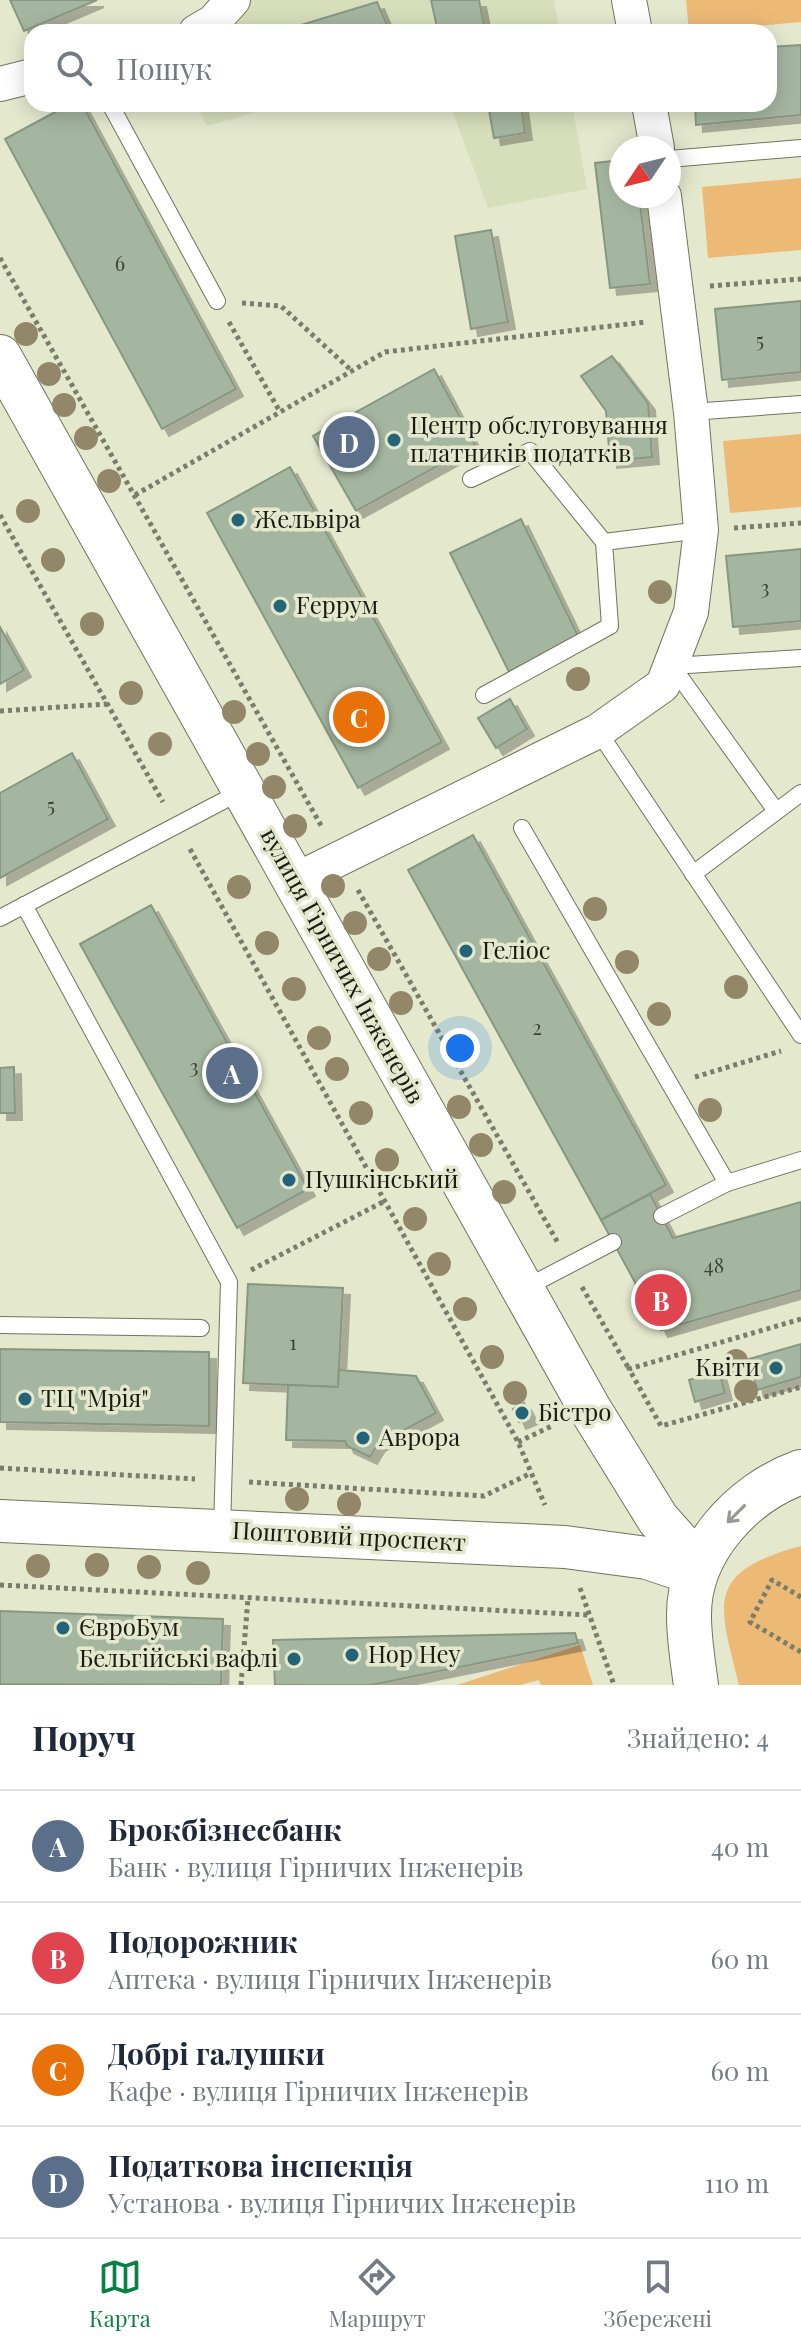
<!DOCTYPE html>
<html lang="uk">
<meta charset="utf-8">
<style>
body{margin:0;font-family:"Playfair Display",serif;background:#f6f6f7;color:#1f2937}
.compass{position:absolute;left:609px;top:136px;width:72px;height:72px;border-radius:50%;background:#fff;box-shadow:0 4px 20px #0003;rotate:235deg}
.you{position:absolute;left:460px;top:1048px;width:28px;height:28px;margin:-20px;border:6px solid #fff;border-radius:50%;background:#1a73e8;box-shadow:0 0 0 12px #1a73e833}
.badge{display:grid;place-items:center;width:52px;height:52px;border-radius:50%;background:#0b8043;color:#fff;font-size:26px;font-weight:700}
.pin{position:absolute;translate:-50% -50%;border:4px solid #fff;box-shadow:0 2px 8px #0006}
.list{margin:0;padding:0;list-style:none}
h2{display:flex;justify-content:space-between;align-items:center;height:104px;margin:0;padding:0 32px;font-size:34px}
h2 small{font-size:26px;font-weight:400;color:#747a83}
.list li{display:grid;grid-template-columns:52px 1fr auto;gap:24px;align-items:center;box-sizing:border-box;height:112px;padding:0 32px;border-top:2px solid #e0e1e3}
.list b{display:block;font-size:30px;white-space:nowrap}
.list p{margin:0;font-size:26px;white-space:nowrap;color:#747a83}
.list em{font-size:26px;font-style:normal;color:#747a83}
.icon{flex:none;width:44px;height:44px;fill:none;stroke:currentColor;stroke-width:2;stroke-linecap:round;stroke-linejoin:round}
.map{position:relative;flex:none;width:801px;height:1685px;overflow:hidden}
.search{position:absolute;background:#fff;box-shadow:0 4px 20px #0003;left:24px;right:24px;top:24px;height:88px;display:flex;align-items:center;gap:20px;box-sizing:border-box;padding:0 28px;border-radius:24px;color:#747a83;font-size:30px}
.sheet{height:552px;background:#fff}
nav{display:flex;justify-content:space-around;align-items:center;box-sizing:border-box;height:112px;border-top:2px solid #e0e1e3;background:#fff;font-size:22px;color:#747a83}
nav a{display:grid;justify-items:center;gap:4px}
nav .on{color:#0b8043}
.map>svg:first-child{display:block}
</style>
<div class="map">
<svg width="801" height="1685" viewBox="0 0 801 1685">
<defs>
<filter id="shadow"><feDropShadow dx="7" dy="7" stdDeviation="0" flood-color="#0004"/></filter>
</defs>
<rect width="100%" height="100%" fill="#e4e9ce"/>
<g fill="#d7debb">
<polygon points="233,0 554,0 560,32 196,32"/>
<polygon points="196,104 284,104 207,126"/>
<polygon points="450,104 572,104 587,189 488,208"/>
</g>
<g fill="#edba76">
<polygon points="686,0 801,0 801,22 689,32"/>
<polygon points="801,178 801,250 708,258 702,187"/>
<polygon points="801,434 801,507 730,513 723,441"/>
<path d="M801 1546V1685H739C718 1602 705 1572 801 1546Z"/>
<polygon points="580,1645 593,1685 541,1685 539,1680 520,1685 457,1685"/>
</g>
<g fill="#a5b6a0" stroke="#879781" stroke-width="2" filter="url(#shadow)">
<polygon points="10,0 97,0 24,31"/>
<polygon points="431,0 479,0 485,30 438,32"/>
<polygon points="377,2 390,32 278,32"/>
<polygon points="801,45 801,115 696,125 695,104 769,104 769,47"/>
<polygon points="70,104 82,104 236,389 162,429 5,139"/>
<polygon points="488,104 521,104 525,133 494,138"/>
<polygon points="621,160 621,196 639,196 650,284 610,288 595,163"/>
<polygon points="491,230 508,322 471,329 455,236"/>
<polygon points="801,301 801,372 722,380 715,309"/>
<polygon points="612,356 648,403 652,457 610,461 606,411 581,376"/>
<polygon points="434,369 475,445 356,511 313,436"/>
<polygon points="290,467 442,742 358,788 207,513"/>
<polygon points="521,519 579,638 509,672 450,553"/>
<polygon points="801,549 801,621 733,627 726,556"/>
<polygon points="0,627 24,670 0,684"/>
<polygon points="510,699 527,729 496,748 478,718"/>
<polygon points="72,753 108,819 0,878 0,793"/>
<polygon points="473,835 666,1185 601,1220 408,870"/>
<polygon points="151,905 308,1189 237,1228 80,944"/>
<polygon points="14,1067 15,1113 0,1113 0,1068"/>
<polygon points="650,1194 673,1238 801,1202 801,1290 661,1330 601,1220"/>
<polygon points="248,1284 343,1288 338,1387 243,1383"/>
<polygon points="801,1344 801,1377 757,1390 749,1359"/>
<polygon points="0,1349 209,1352 209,1426 0,1422"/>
<polygon points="339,1370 416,1376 436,1413 378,1444 370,1457 347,1446 345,1441 286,1440 288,1385 338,1387"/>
<polygon points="719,1371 725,1393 695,1402 689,1380"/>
<polygon points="524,1403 531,1417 519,1422 513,1409"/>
<polygon points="0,1611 223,1619 221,1685 0,1684"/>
<polygon points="575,1633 578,1643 371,1685 275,1685 273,1640"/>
</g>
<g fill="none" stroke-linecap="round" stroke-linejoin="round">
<g stroke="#70755d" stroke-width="18">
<g id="service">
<polyline points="110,104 217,301"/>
<polyline points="669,159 801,148"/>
<polyline points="691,412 801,404"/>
<polyline points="471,479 530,451 604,542"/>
<polyline points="672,666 776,811"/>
<polyline points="672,666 801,658"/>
<polyline points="484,695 610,626 604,542 701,530"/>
<polyline points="598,731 801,1035"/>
<polyline points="522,828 727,1183"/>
<polyline points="693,874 801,793"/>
<polyline points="24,905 229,1282 222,1530"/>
<polyline points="0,918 242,791"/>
<polyline points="662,1216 727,1183 801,1160"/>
<polyline points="523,1289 613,1242"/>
<polyline points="0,1325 201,1328"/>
</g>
</g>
<g stroke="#70755d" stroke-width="36">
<g id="minor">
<polyline points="629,0 635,32"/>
<polyline points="196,32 213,22 233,0"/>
<polyline points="0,84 32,76"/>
<polyline points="649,104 657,148"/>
<polyline points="294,881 598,731 663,685 691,612 701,530 691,412 664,196"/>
</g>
</g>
<g stroke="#70755d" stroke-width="44">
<g id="tertiary">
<polyline points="0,356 590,1409 658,1519 699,1565"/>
<polyline points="0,1521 565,1547 647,1558 695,1574"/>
</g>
</g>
<g stroke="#70755d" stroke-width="46">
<path id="primary" d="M696 1685C693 1663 689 1639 689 1616 688 1551 742 1493 801 1472"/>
</g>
<g stroke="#797d6b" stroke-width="5" stroke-dasharray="4 4" stroke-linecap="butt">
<polyline points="0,258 323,829"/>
<polyline points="710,286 801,279"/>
<polyline points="242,303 281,306 352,371"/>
<polyline points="229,322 280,412"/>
<polyline points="135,495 385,352 646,322"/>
<polyline points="0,515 163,802"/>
<polyline points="734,528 801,523"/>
<polyline points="0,711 107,704"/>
<polyline points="190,849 518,1442 545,1505"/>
<polyline points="358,890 558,1243"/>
<polyline points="695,1077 781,1051"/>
<polyline points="251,1270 385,1201"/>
<polyline points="582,1287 629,1369"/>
<polyline points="801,1319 629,1369 661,1426 801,1387"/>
<polyline points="518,1442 554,1425"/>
<polyline points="0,1468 195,1479"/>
<polyline points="249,1482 484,1496 531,1473"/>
<polyline points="0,1585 589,1615"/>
<polyline points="580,1588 614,1685"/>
<polyline points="801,1597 772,1580 750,1622 801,1652"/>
<polyline points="241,1685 248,1598"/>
</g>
<use href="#service" stroke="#fff" stroke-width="16"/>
<use href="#minor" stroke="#fff" stroke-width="34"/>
<use href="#tertiary" stroke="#fff" stroke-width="42"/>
<use href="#primary" stroke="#fff" stroke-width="44"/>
</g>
<g fill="#928769">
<circle cx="26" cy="334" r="12"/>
<circle cx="49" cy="374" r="12"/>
<circle cx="64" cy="405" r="12"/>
<circle cx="86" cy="438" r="12"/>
<circle cx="109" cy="481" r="12"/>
<circle cx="28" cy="511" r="12"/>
<circle cx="53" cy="560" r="12"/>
<circle cx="660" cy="592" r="12"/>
<circle cx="92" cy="624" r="12"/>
<circle cx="578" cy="679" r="12"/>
<circle cx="131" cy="693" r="12"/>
<circle cx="234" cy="712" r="12"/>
<circle cx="160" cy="744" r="12"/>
<circle cx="258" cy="754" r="12"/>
<circle cx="274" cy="787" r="12"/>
<circle cx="295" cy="826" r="12"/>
<circle cx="333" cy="886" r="12"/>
<circle cx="239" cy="887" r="12"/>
<circle cx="595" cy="909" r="12"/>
<circle cx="355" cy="923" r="12"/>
<circle cx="267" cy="943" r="12"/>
<circle cx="379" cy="959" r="12"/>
<circle cx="627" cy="962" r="12"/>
<circle cx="736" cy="987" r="12"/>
<circle cx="294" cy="989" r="12"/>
<circle cx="401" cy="1003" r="12"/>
<circle cx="659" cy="1014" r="12"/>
<circle cx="319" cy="1038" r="12"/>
<circle cx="337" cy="1069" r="12"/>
<circle cx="459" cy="1107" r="12"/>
<circle cx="710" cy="1110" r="12"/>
<circle cx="361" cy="1113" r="12"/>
<circle cx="481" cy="1145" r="12"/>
<circle cx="387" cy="1160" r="12"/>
<circle cx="504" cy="1192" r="12"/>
<circle cx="415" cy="1219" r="12"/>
<circle cx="439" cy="1264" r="12"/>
<circle cx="465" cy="1309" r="12"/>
<circle cx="492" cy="1357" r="12"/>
<circle cx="736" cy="1361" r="12"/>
<circle cx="746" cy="1391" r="12"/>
<circle cx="515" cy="1393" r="12"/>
<circle cx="297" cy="1499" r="12"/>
<circle cx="349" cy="1504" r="12"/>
<circle cx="97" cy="1565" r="12"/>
<circle cx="38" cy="1566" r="12"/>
<circle cx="149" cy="1567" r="12"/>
<circle cx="198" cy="1573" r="12"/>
</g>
<defs><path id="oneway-shaft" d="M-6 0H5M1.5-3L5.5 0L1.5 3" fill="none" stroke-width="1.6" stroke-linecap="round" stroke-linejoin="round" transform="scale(2)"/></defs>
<use stroke="#989995" href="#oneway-shaft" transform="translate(736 1514) rotate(135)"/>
<g fill="#246479" stroke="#e4e9ce" stroke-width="3">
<circle cx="394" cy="440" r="8"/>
<circle cx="238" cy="520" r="8"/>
<circle cx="280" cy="606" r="8"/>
<circle cx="466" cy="951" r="8"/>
<circle cx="289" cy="1180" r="8"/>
<circle cx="776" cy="1368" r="8"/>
<circle cx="25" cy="1399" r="8"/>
<circle cx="522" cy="1413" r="8"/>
<circle cx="363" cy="1438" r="8"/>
<circle cx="63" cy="1628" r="8"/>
<circle cx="352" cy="1655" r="8"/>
<circle cx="294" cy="1659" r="8"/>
</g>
<g text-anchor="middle" stroke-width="7" stroke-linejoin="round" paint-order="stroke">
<g font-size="20" fill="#3d4236">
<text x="120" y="271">6</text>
<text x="760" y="348">5</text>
<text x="765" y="595">3</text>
<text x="51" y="813">5</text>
<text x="537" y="1035">2</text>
<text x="194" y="1074">3</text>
<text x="714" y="1273">48</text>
<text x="293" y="1350">1</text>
</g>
<g font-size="24" fill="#1a1c13" stroke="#e4e9ce" text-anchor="start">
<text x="410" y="434">Центр обслуговування<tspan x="410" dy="28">платників податків</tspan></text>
<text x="254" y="528">Жельвіра</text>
<text x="296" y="614">Fеррум</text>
<text x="482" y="959">Геліос</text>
<text x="305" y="1188">Пушкінський</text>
<text x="760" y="1376" text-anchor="end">Квіти</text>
<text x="41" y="1407">ТЦ "Мрія"</text>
<text x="538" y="1421">Бістро</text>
<text x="379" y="1446">Аврора</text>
<text x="79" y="1636">ЄвроБум</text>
<text x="368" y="1663">Hop Hey</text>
<text x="278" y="1667" text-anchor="end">Бельгійські вафлі</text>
</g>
<g font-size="24" fill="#1a1c13" stroke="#e4e9ce">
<text transform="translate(342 966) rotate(61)" y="8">вулиця Гірничих Інженерів</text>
<text transform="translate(349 1537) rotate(3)" y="8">Поштовий проспект</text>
</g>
</g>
</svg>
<svg class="compass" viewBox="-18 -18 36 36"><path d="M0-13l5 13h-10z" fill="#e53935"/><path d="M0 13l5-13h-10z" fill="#747a83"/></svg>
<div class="you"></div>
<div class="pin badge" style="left:232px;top:1073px;background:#5c6f8a">A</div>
<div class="pin badge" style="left:661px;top:1300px;background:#e0444e">B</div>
<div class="pin badge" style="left:359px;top:717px;background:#e8710a">C</div>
<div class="pin badge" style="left:349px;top:442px;background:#5c6f8a">D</div>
<div class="search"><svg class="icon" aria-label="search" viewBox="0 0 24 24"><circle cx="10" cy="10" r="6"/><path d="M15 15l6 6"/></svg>Пошук</div>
</div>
<section class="sheet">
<h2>Поруч<small>Знайдено: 4</small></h2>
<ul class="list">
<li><span class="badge" style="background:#5c6f8a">A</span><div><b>Брокбізнесбанк</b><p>Банк · вулиця Гірничих Інженерів</p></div><em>40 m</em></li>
<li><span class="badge" style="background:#e0444e">B</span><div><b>Подорожник</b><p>Аптека · вулиця Гірничих Інженерів</p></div><em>60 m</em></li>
<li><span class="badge" style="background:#e8710a">C</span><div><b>Добрі галушки</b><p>Кафе · вулиця Гірничих Інженерів</p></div><em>60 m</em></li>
<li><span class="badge" style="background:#5c6f8a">D</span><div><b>Податкова інспекція</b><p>Установа · вулиця Гірничих Інженерів</p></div><em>110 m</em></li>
</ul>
</section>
<nav>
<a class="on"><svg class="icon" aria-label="map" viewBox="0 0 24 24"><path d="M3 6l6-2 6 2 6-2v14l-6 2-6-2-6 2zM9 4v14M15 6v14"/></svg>Карта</a>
<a><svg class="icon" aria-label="directions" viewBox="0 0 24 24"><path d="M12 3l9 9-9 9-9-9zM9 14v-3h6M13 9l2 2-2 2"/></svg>Маршрут</a>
<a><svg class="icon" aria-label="saved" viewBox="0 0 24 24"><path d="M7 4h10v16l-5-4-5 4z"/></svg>Збережені</a>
</nav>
